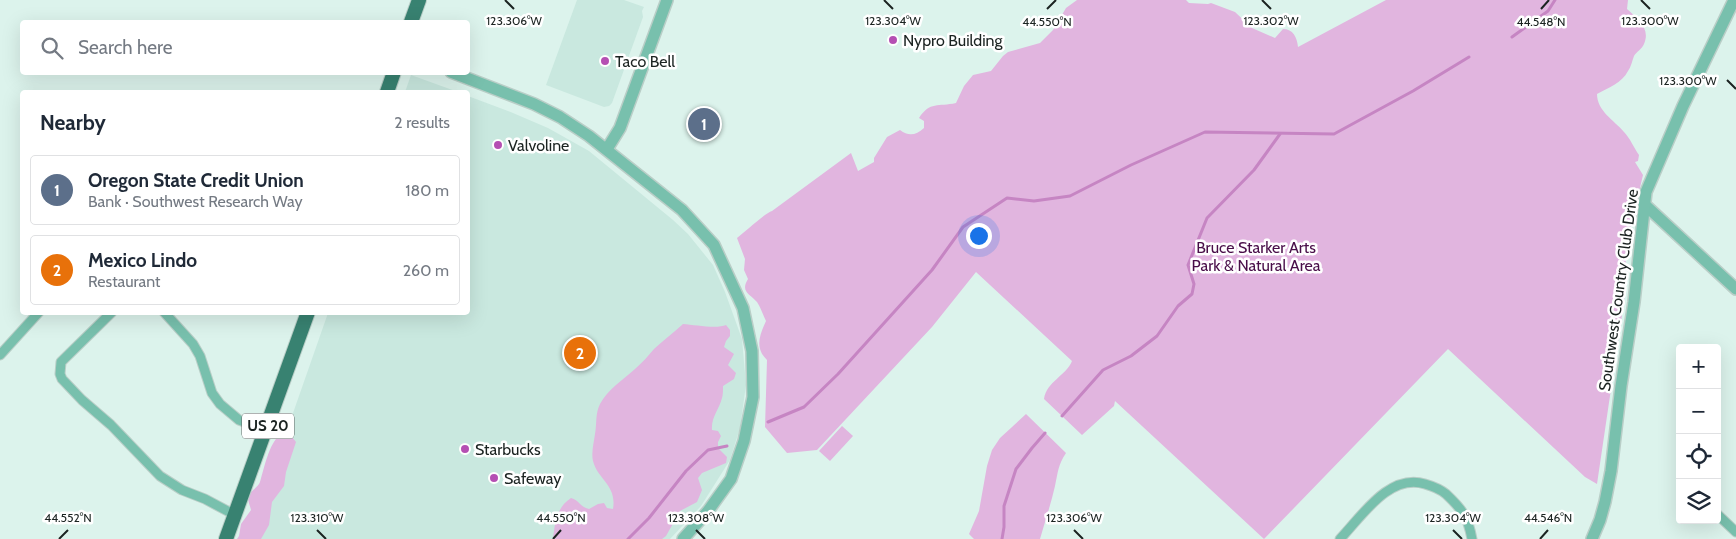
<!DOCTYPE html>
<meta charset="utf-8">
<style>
body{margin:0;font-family:Cabin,sans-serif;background:#f2f2f3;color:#1f2937}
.controls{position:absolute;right:15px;bottom:15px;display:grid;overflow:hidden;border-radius:5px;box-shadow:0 5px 20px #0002}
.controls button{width:45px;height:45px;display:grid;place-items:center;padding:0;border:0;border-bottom:1px solid #e0e1e3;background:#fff;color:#1f2937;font:25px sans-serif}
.you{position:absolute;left:978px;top:235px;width:18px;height:18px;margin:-12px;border:4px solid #fff;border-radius:50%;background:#1a73e8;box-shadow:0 0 0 8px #1a73e833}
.badge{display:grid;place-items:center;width:32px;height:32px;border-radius:50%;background:#ea580c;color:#fff;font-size:16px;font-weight:700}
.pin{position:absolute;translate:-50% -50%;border:2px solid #fff;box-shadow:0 1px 5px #0006}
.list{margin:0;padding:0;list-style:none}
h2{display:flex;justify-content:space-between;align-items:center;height:65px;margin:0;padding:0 20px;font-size:21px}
h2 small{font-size:16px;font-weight:400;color:#747a83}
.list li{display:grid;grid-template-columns:32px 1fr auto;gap:15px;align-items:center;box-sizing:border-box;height:70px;margin:0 10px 10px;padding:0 10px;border:1px solid #e0e1e3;border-radius:5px}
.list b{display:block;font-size:19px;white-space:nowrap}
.list p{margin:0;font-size:16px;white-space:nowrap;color:#747a83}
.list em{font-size:16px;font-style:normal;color:#747a83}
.icon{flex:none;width:28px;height:28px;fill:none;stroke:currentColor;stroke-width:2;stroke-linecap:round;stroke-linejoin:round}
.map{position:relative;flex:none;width:1736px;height:539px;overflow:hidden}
.search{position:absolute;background:#fff;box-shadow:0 5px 20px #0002;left:20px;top:20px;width:450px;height:55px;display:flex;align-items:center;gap:12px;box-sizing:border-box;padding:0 18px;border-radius:5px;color:#747a83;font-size:19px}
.panel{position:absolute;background:#fff;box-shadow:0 5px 20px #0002;left:20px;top:90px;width:450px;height:225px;border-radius:5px}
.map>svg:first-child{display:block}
</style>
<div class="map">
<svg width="1736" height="539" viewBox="0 0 1736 539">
<rect width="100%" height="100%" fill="#dcf3ec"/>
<g fill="#c9e8df">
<polygon points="577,0 624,0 644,7 642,11 643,17 612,103 609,106 604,107 546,85"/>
<polygon points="411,75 458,92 405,92"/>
<polygon points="468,96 513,113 548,128 589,151 673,220 688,234 713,265 725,292 742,339 746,385 740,428 730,460 701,506 670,539 249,539 328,313 468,312"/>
</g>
<g fill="#e1b5df">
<path d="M1077 0H1186L1189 3 1208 4 1211 3 1235 12 1252 28 1275 38 1283 29C1293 29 1297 37 1298 47L1386 0H1628L1627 9C1637 18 1651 28 1644 44 1642 49 1636 52 1634 56 1632 61 1631 67 1628 71 1622 83 1608 88 1597 94 1597 111 1614 120 1624 132 1630 138 1634 148 1639 155L1638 161 1635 162 1643 175 1626 247 1625 294 1597 484 1585 477 1448 349 1264 539 1115 401 1114 406 1082 435 1044 399C1047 381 1066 376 1072 361L976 272 932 327 817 450 787 453 765 427 767 360C754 348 760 334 766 321 763 315 761 308 757 302 750 294 740 292 748 279L744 270 745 259 737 238C745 232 765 213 772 211L851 153 858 171 874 162V158L887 137 900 130C909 137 916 135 924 128V121L919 118C930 101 938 107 956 103L964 86 973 75 991 71 1003 56 1008 52 1040 43 1053 30 1066 8Z"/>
<path d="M683 324C695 325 717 329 726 325L730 330V336L726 341 724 347 734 354 728 365 736 373 734 379 723 386C723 390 723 395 722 398 719 410 711 417 712 430L718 431 721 436 718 442V448L727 457 726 463 702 473 698 478 702 490 697 502 680 511 666 536 662 539H553C555 523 556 508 571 498 579 500 580 507 589 509L598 504 604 503 607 508 613 509C617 485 598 480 593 461 591 453 594 442 595 434 597 424 595 414 600 404 608 389 623 380 635 369 642 363 648 356 654 349 663 341 674 332 683 324Z"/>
<path d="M1026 414 1066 453C1058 465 1058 472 1055 486 1051 504 1045 521 1040 539H974L969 534 979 511 987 466 992 450 1000 438Z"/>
<polygon points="842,426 853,436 830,461 819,451"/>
<path d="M280 435 292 437 296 442 286 472 284 486 272 502 269 525 261 539H237L239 536 241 524 251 510C250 506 248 501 248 498 249 491 258 488 260 482 264 469 269 443 280 435Z"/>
</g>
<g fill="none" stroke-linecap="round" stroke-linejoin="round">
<g stroke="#c685c3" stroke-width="3">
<polyline points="1512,37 1548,11 1555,0"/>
<polyline points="1062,416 1103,370 1131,356 1157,336 1178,306 1192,294 1194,284 1188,265 1207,218 1254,170 1280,134"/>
<polyline points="768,422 804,407 838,374 932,270 963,227 1007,198 1034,201 1070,196 1131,165 1205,132 1334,134 1413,91 1469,57"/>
<polyline points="628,539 649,518 686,471 708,450 727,446"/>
<polyline points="1002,539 1004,527 1004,506 1016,469 1032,448 1045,433"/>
</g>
<g stroke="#b9cec7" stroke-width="11">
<g id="minor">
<polyline points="112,312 61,362 60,374 62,379 82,400 111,425 160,476 182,490 205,499 235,515"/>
<polyline points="164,312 193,344 200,356 212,393 220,404 239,420 266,430"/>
<polyline points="0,355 39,312"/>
<polyline points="1717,514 1736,532"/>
<path d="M1340 539C1362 516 1389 473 1425 484 1432 486 1440 489 1446 494 1462 509 1468 517 1472 539"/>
</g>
</g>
<g stroke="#b9cec7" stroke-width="14">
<g id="tertiary">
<polyline points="451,72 534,104 560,117 589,136 682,210 714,245 743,308 752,351 753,397 744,441 731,479 708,511 683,539"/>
<polyline points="607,149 620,128 667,0"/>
<polyline points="1644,204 1736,289"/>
<polyline points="1592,539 1600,520 1605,502 1611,471 1621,386 1634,302 1646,192 1683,106 1734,0"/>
</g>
</g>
<g stroke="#b9cec7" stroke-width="16">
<g id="trunk">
<polyline points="411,22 419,0"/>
<polyline points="387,92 394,72"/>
<polyline points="226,539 308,312"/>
</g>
</g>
<use href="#minor" stroke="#78c0ad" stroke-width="9"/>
<use href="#tertiary" stroke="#78c0ad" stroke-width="11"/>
<use href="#trunk" stroke="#388271" stroke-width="14"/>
</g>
<path fill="none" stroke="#1b2321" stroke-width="2" d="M505 0 514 9M884 0 893 9M1262 0 1271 9M1641 0 1650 9M1047 9 1056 0M1541 9 1549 0M1727 80 1736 89M317 530 326 539M696 530 705 539M1074 530 1083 539M1453 530 1462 539M59 539 68 530M553 539 561 530M1540 539 1548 530"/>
<g fill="#b54fb3" stroke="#fff" stroke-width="2">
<circle cx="893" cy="40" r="5"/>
<circle cx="605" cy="61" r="5"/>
<circle cx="498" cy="145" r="5"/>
<circle cx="465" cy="449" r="5"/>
<circle cx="494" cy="478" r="5"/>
</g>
<g text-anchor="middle" stroke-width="5" stroke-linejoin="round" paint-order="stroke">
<rect fill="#fff" stroke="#5f6564" stroke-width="1" x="242" y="413.5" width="52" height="25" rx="4"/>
<g font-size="15" font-weight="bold" fill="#1b2321">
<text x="268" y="431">US 20</text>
</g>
<g font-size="16" fill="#1b2321" stroke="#fff" text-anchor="start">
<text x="903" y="46">Nypro Building</text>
<text x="615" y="67">Taco Bell</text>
<text x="508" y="151">Valvoline</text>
<text x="475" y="455">Starbucks</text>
<text x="504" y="484">Safeway</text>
</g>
<g font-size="16" fill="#490e49" stroke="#fff">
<text x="1256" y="253">Bruce Starker Arts<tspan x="1256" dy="18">Park &amp; Natural Area</tspan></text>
</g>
<g font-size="16" fill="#1b2321" stroke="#fff">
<text transform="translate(1618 290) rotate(-82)" y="6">Southwest Country Club Drive</text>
</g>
</g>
<g font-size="12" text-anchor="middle" fill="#1b2321" stroke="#fff" stroke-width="5" stroke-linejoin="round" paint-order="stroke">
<text x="1650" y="25">123.300°W</text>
<text x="514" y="25">123.306°W</text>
<text x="893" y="25">123.304°W</text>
<text x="1271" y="25">123.302°W</text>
<text x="1047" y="26">44.550°N</text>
<text x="1541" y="26">44.548°N</text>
<text x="1688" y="85">123.300°W</text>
<text x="68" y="522">44.552°N</text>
<text x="561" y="522">44.550°N</text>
<text x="1548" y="522">44.546°N</text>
<text x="317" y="522">123.310°W</text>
<text x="696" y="522">123.308°W</text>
<text x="1074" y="522">123.306°W</text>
<text x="1453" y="522">123.304°W</text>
</g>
</svg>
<div class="controls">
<button>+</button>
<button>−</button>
<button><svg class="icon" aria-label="locate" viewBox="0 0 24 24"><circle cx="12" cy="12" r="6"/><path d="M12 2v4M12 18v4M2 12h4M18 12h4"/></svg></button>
<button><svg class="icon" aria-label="layers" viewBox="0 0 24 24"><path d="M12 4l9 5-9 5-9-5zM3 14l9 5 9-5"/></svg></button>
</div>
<div class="you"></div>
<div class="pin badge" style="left:704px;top:124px;background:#5c6f8a">1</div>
<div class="pin badge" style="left:580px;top:353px;background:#e8710a">2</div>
<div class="search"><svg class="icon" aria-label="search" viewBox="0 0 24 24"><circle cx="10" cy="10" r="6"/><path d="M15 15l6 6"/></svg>Search here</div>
<section class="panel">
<h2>Nearby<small>2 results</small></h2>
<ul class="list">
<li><span class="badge" style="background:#5c6f8a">1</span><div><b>Oregon State Credit Union</b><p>Bank · Southwest Research Way</p></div><em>180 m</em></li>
<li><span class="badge" style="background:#e8710a">2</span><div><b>Mexico Lindo</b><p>Restaurant</p></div><em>260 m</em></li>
</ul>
</section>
</div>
